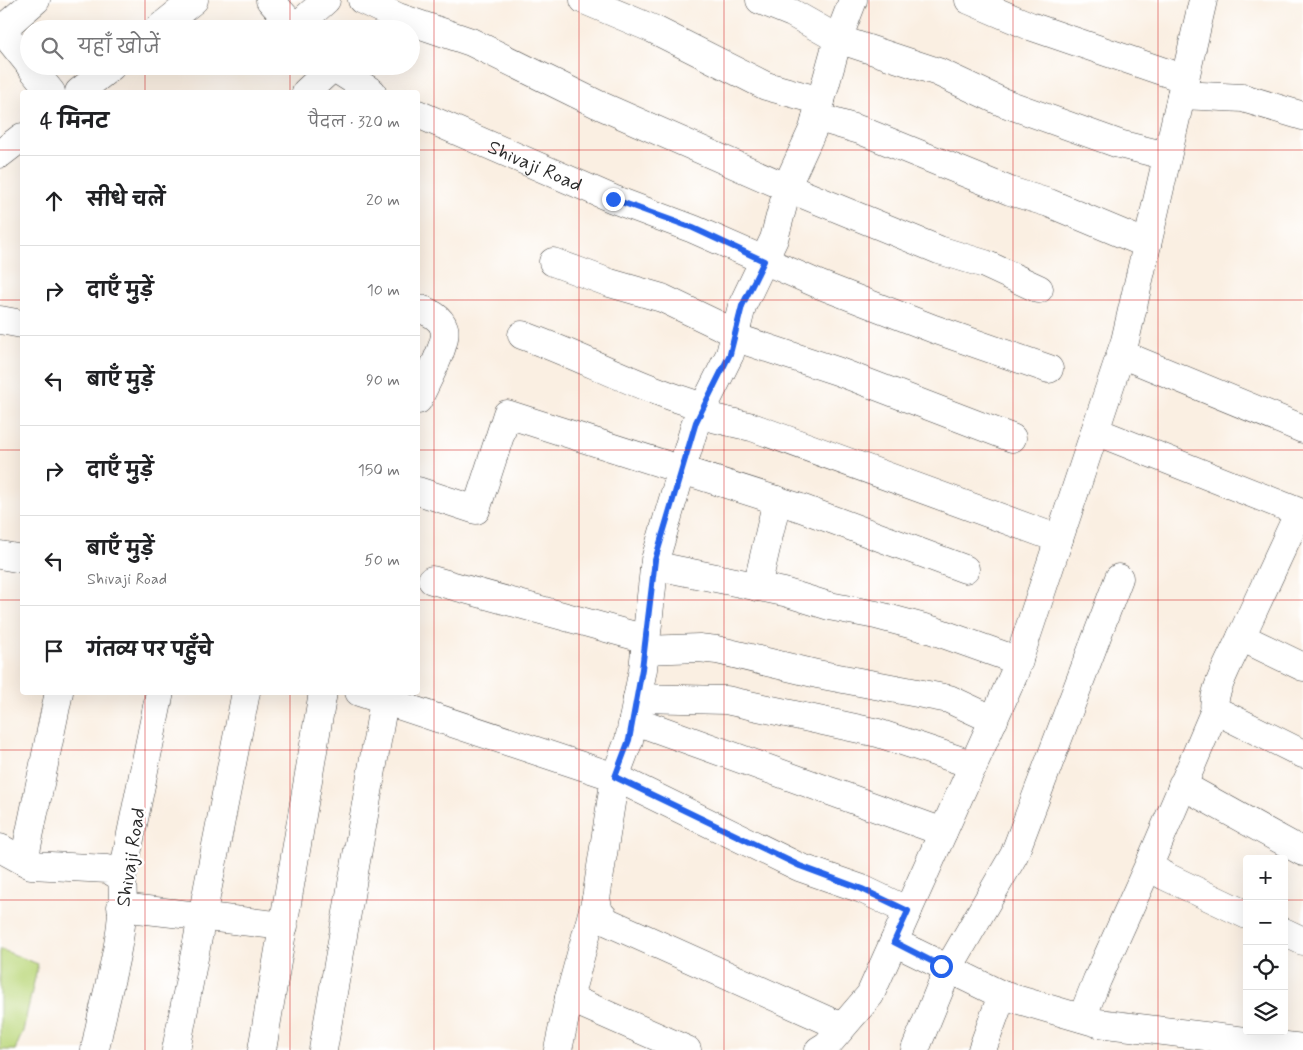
<!DOCTYPE html>
<html lang="hi">
<meta charset="utf-8">
<style>
body{margin:0;font-family:Mynerve,"Playpen Sans Deva",sans-serif;background:#f2f2f2;color:#202124}
.controls{position:absolute;right:15px;bottom:15px;display:grid;overflow:hidden;border-radius:5px;box-shadow:0 5px 20px #0002}
.controls button{width:45px;height:45px;display:grid;place-items:center;padding:0;border:0;border-bottom:1px solid #e0e0e0;background:#fff;color:#202124;font:25px sans-serif}
.stop{position:absolute;width:15px;height:15px;margin:-11px;border:4px solid #2563eb;border-radius:50%;background:#fff}
.stop.end{background:#2563eb;border-color:#fff;box-shadow:0 1px 5px #0008}
.list{margin:0;padding:0;list-style:none}
h2{display:flex;justify-content:space-between;align-items:center;height:65px;margin:0;padding:0 20px;font-size:21px}
h2 small{font-size:16px;font-weight:400;color:#757577}
.list li{display:grid;grid-template-columns:32px 1fr auto;gap:15px;align-items:center;box-sizing:border-box;height:90px;padding:0 20px;border-top:1px solid #e0e0e0}
.list b{display:block;font-size:19px;white-space:nowrap}
.list p{margin:0;font-size:16px;white-space:nowrap;color:#757577}
.list em{font-size:16px;font-style:normal;color:#757577}
.icon{flex:none;width:28px;height:28px;fill:none;stroke:currentColor;stroke-width:2;stroke-linecap:round;stroke-linejoin:round}
.map{position:relative;flex:none;width:1303px;height:1050px;overflow:hidden}
.search{position:absolute;background:#fff;box-shadow:0 5px 20px #0002;left:20px;top:20px;width:400px;height:55px;display:flex;align-items:center;gap:12px;box-sizing:border-box;padding:0 18px;border-radius:28px;color:#757577;font-size:19px}
.panel{position:absolute;background:#fff;box-shadow:0 5px 20px #0002;left:20px;top:90px;width:400px;height:605px;border-radius:5px}
.map>svg:first-child{display:block}
</style>
<div class="map">
<svg width="1303" height="1050" viewBox="0 0 1303 1050">
<rect width="100%" height="100%" fill="#fff"/>
<filter id="ink" filterUnits="userSpaceOnUse"><feTurbulence type="fractalNoise" baseFrequency=".02" numOctaves="2"/><feDisplacementMap in="SourceGraphic" scale="10" xChannelSelector="R" yChannelSelector="G"/><feConvolveMatrix kernelMatrix="1 2 1 2 8 2 1 2 1" color-interpolation-filters="sRGB"/></filter>
<filter id="wash" filterUnits="userSpaceOnUse"><feTurbulence type="fractalNoise" baseFrequency=".0096" numOctaves="4" result="noise"/><feDisplacementMap in="SourceGraphic" scale="20" xChannelSelector="R" yChannelSelector="G"/><feGaussianBlur stdDeviation="1.12" result="paint"/><feColorMatrix in="noise" values="0 0 0 0 0 0 0 0 0 0 0 0 0 0 0 0 0 1.4 0 .05"/><feComposite in="paint" operator="in"/></filter>
<g filter="url(#wash)">
<rect width="100%" height="100%" fill="#faefe2"/>
<polygon fill="#bcd87d" stroke="#748254" points="0,949 38,964 23,1031 15,1050 0,1050"/>
</g>
<g filter="url(#ink)">
<g fill="none" stroke-linecap="round" stroke-linejoin="round">
<g stroke="#4a4846" stroke-width="29">
<g id="minor">
<polyline points="270,0 296,29"/>
<polyline points="362,0 398,17 471,42 597,104 788,188 939,250 985,264 1039,289"/>
<polyline points="584,0 653,29 766,86 821,101"/>
<polyline points="760,0 792,13 838,39 853,0"/>
<polyline points="969,0 1030,26 1185,79"/>
<polyline points="0,28 29,64"/>
<polyline points="295,28 326,0"/>
<polyline points="158,29 194,0"/>
<polyline points="0,31 36,0"/>
<polyline points="30,66 51,92"/>
<polyline points="79,92 112,66"/>
<polyline points="306,92 333,67 372,92"/>
<polyline points="1181,95 1243,98 1303,116"/>
<path id="s1" d="M418 114 613 199 693 229 818 284 934 329 1049 369"/>
<polyline points="816,117 860,130 1010,191 1049,203 1147,244"/>
<polyline points="0,154 22,137"/>
<polyline points="553,262 610,283 662,298 735,333"/>
<path d="M418 308C428 312 440 316 444 328 449 342 424 386 418 400"/>
<polyline points="0,320 22,324"/>
<path d="M522 335C583 357 641 389 704 407"/>
<polyline points="734,337 837,371 1012,438"/>
<polyline points="1121,354 1303,429"/>
<polyline points="700,415 752,427 1059,539"/>
<polyline points="1095,431 1299,512 1241,637 1303,667"/>
<polyline points="418,491 476,510 507,414 801,508 965,569"/>
<polyline points="0,555 22,559"/>
<polyline points="654,568 662,567 784,592 829,606 876,615 932,630 1019,661"/>
<polyline points="432,580 646,639"/>
<polyline points="757,587 777,500"/>
<path d="M1241 637C1235 651 1209 697 1215 710L1303 754"/>
<polyline points="645,650 699,648 717,650 817,674 949,699 994,720"/>
<polyline points="359,692 615,777 799,867 862,889 908,911"/>
<polyline points="637,698 726,700 878,733 974,765"/>
<path d="M1215 710 1152 858C1152 868 1156 871 1165 876L1247 915"/>
<polyline points="633,720 943,832"/>
<polyline points="1182,785 1303,852"/>
<polyline points="24,861 59,692"/>
<polyline points="122,878 160,692"/>
<polyline points="596,899 569,998 687,1050"/>
<polyline points="121,907 284,926"/>
<polyline points="1284,932 1303,941"/>
<polyline points="894,942 1002,995 1098,1023 1303,1048"/>
<polyline points="1082,1018 1097,980 1152,858"/>
<polyline points="842,1027 608,922 599,912 596,899 615,777 629,740 643,669 655,560 696,422 730,354 742,306 774,239 790,179 813,129 838,39 938,72 1002,102 1119,144 1167,156"/>
<polyline points="176,1050 246,692"/>
<polyline points="262,1050 323,692"/>
<polyline points="323,1050 384,701"/>
<polyline points="558,1050 569,998"/>
<polyline points="915,1050 948,969 1014,855 1119,578"/>
<polyline points="982,1050 1002,995"/>
</g>
</g>
<g stroke="#4a4846" stroke-width="29">
<g id="tertiary">
<path d="M0 848 31 865 108 869 122 878C127 937 105 992 95 1050"/>
<polyline points="819,1050 827,1045 870,995 1014,674 1125,341 1203,0"/>
</g>
</g>
<use href="#minor" stroke="#fff" stroke-width="28"/>
<use href="#tertiary" stroke="#fff" stroke-width="28"/>
</g>
</g>
<g fill="none" stroke-linecap="round" stroke-linejoin="round" filter="url(#ink)">
<polyline stroke="#2563eb" stroke-width="6" points="613,199 693,228 764,261 742,306 730,354 696,422 655,560 642,669 629,740 615,777 800,866 862,889 908,911 894,942 941,966"/>
</g>
<path fill="none" stroke="#d62828" stroke-width="1" stroke-opacity="0.55" d="M145 0V29M290 0V29M434 0V1050M579 0V1050M724 0V1050M869 0V1050M1013 0V1050M1158 0V1050M145 66V92M290 66V92M0 150H22M418 150H1303M0 300H22M418 300H1303M0 450H22M418 450H1303M0 600H22M418 600H1303M145 692V1050M290 692V1050M0 750H1303M0 900H1247M1284 900H1303"/>
<g text-anchor="middle" stroke-width="5" stroke-linejoin="round" paint-order="stroke">
<g font-size="20" fill="#2b2b2b" stroke="#fff">
<text dy="7" stroke="none"><textPath href="#s1" startOffset="128">Shivaji Road</textPath></text>
<text transform="translate(130 857) rotate(-81)" y="7">Shivaji Road</text>
</g>
</g>
</svg>
<div class="controls">
<button>+</button>
<button>−</button>
<button><svg class="icon" aria-label="locate" viewBox="0 0 24 24"><circle cx="12" cy="12" r="6"/><path d="M12 2v4M12 18v4M2 12h4M18 12h4"/></svg></button>
<button><svg class="icon" aria-label="layers" viewBox="0 0 24 24"><path d="M12 4l9 5-9 5-9-5zM3 14l9 5 9-5"/></svg></button>
</div>
<div class="stop" style="left:941px;top:966px"></div>
<div class="stop end" style="left:613px;top:199px"></div>
<div class="search"><svg class="icon" aria-label="search" viewBox="0 0 24 24"><circle cx="10" cy="10" r="6"/><path d="M15 15l6 6"/></svg>यहाँ खोजें</div>
<section class="panel">
<h2>4 मिनट<small>पैदल · 320 m</small></h2>
<ul class="list">
<li><svg class="icon" aria-label="ahead" viewBox="0 0 24 24"><path d="M12 20V5M6 11l6-6 6 6"/></svg><div><b>सीधे चलें</b></div><em>20 m</em></li>
<li><svg class="icon" aria-label="right" viewBox="0 0 24 24"><path d="M7 20v-9h11M14 6l5 5-5 5"/></svg><div><b>दाएँ मुड़ें</b></div><em>10 m</em></li>
<li><svg class="icon" aria-label="left" viewBox="0 0 24 24"><path d="M17 20v-9H6M10 6l-5 5 5 5"/></svg><div><b>बाएँ मुड़ें</b></div><em>90 m</em></li>
<li><svg class="icon" aria-label="right" viewBox="0 0 24 24"><path d="M7 20v-9h11M14 6l5 5-5 5"/></svg><div><b>दाएँ मुड़ें</b></div><em>150 m</em></li>
<li><svg class="icon" aria-label="left" viewBox="0 0 24 24"><path d="M17 20v-9H6M10 6l-5 5 5 5"/></svg><div><b>बाएँ मुड़ें</b><p>Shivaji Road</p></div><em>50 m</em></li>
<li><svg class="icon" aria-label="arrive" viewBox="0 0 24 24"><path d="M6 21V4h12l-3 4 3 4H6"/></svg><div><b>गंतव्य पर पहुँचे</b></div></li>
</ul>
</section>
</div>
